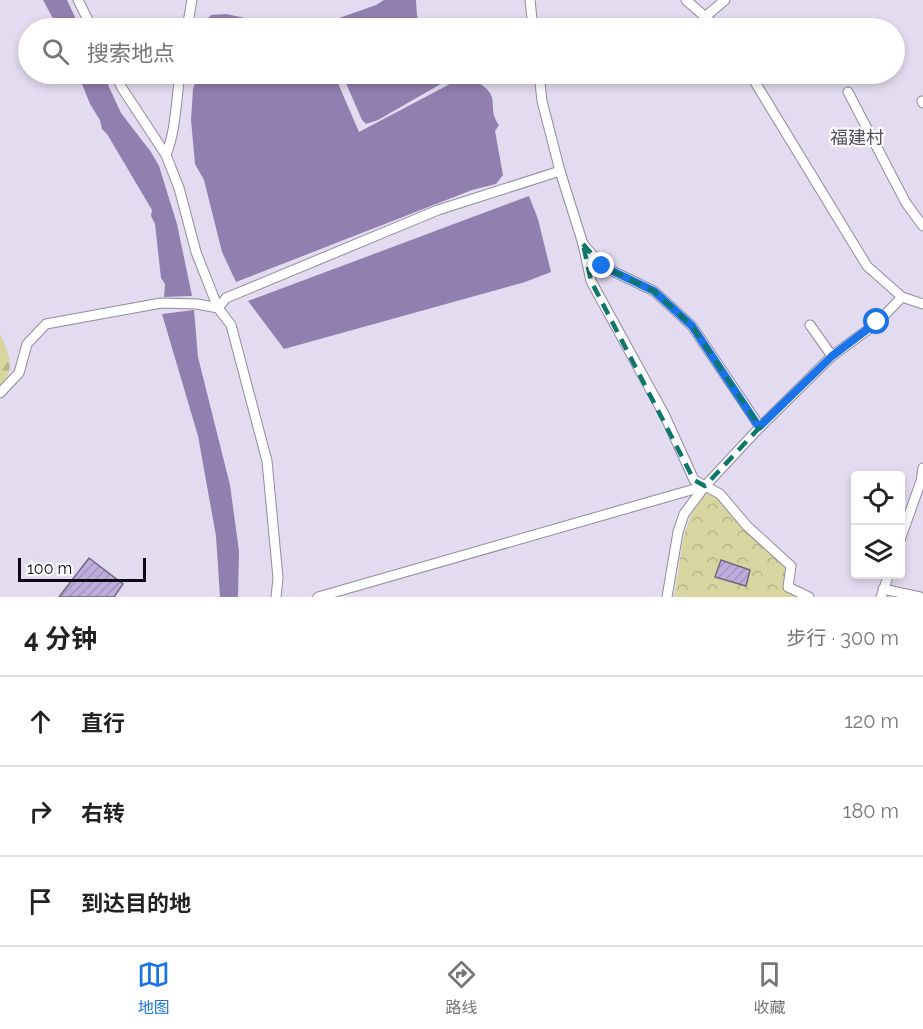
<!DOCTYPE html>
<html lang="zh">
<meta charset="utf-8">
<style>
body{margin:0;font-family:Raleway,"Noto Sans SC",sans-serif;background:#f6f6f6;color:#222}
.controls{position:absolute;right:18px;bottom:18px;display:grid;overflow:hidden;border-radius:6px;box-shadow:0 3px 9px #0003}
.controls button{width:54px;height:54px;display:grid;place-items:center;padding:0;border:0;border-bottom:2px solid #e0e0e0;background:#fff;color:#222;font:30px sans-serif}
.scale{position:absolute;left:18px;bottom:15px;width:128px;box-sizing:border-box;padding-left:6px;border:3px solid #0c0a10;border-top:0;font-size:16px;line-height:21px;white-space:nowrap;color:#0c0a10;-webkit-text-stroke:4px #fff;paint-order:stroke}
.stop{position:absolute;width:18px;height:18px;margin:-14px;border:4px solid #1a73e8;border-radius:50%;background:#fff}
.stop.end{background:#1a73e8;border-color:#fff;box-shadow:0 2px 6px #0008}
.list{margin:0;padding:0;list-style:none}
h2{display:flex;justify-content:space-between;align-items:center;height:78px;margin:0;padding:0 24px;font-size:26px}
h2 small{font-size:20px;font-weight:400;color:#767676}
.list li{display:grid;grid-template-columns:39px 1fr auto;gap:18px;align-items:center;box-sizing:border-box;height:90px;padding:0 24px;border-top:2px solid #e0e0e0}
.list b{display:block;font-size:22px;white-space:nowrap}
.list em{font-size:20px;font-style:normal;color:#767676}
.icon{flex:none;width:33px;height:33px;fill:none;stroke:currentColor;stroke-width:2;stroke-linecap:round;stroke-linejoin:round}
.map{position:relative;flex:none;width:923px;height:597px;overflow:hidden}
.search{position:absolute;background:#fff;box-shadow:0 3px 9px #0003;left:18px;right:18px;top:18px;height:66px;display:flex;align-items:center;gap:15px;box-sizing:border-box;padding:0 21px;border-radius:33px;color:#767676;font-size:22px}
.sheet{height:348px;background:#fff}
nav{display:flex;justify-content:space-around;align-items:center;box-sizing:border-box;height:84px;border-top:2px solid #e0e0e0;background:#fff;font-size:16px;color:#767676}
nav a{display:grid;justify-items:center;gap:3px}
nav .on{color:#1a73e8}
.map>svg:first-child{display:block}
</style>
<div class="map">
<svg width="923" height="597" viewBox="0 0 923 597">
<defs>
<pattern id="forest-firs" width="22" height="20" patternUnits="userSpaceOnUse" patternTransform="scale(1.5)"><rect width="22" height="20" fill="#d8d5a0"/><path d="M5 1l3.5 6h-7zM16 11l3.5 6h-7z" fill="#b8b689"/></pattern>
<pattern id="park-crowns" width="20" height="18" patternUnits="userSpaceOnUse" patternTransform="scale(1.5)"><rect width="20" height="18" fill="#d8d5a0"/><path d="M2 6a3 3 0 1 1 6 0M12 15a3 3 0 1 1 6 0" fill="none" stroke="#b8b689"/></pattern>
<pattern id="building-hatch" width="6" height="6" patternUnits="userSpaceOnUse" patternTransform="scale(1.5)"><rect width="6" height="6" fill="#bfacdf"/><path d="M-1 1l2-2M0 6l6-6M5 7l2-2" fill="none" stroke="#a393be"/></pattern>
</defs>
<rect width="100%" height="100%" fill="#e3dcf0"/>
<path fill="url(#forest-firs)" d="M0 333C10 357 16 367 0 390Z"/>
<polygon fill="url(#park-crowns)" points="707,489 791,567 787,579 807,597 674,597 684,535 692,512"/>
<g fill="#917faf">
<polygon points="43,0 67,0 80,28 58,28"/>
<polygon points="384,0 416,0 417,16 423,28 323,28 325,23 376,5"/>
<polygon points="226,14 269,23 301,24 314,28 204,28 205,21 211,15"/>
<polygon points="78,74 103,74 121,113 151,152 159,166 177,224 192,296 164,297 165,284 161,278 155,224 151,216 152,210 107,134 102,129 100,120 90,104"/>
<path d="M198 74H334L359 132 467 75C473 80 486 86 490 93 496 104 489 111 499 125L495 131 503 175 496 184 472 190 236 282 222 252 204 180 195 164 191 120 193 89Z"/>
<polygon points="342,74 456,74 453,77 378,120 366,124 362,120"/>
<polygon points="529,196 538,219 551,272 525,282 284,349 248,301"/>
<polygon points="194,310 198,357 230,485 239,551 238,597 220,597 216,536 198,436 162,314"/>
</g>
<g fill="url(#building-hatch)" stroke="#6f697b" stroke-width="1.5">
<polygon points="89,558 123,584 114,597 59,597"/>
<polygon points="721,560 750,570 746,586 715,577"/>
</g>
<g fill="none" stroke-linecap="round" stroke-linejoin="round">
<g stroke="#928b9e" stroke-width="11">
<g id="minor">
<polyline points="78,0 92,28"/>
<polyline points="530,0 533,28"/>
<polyline points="686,0 718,28"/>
<polyline points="706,16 725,0"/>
<polyline points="187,28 192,0"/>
<polyline points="115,74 122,88 166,155 179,188 196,252 218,308"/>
<polyline points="539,74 542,101 560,171 583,244 602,266 654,291 692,326 760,427"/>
<polyline points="750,74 867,266 902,297 923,304"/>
<polyline points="848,92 906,203 923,226"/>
<polyline points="922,101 923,103"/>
<path d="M166 155C176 130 176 101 180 74"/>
<polyline points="583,244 591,281 665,416 694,480 720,494 747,526 791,566 788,587 809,597"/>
<polyline points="218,308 226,298 438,210 560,171"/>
<polyline points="810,325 832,356"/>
<polyline points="0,393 19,373 27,344 46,324 161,303 197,304 218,308 231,325 267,461 278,578 276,597"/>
<polyline points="900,540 921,481 923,468"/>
<polyline points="883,589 920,597"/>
<polyline points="318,597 705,486"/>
<polyline points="667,597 678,532 684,514 705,486 760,427 832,356 877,323 902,297"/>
<polyline points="881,597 889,574"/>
</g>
</g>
<use href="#minor" stroke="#fff" stroke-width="9"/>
</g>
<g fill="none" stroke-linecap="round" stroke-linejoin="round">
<polyline stroke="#1a73e8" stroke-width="8" points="602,266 654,291 692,326 759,427 832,356 877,322"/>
</g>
<path fill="none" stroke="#0f766e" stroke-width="4.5" stroke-dasharray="12 8" stroke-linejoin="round" d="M583 244 602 266 654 291 692 326 760 427 705 486 694 480 591 281Z"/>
<g text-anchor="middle" stroke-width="4.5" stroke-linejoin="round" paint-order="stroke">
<g font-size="18" fill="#524c5d" stroke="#fff">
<text x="857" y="144">福建村</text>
</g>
</g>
</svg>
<div class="controls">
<button><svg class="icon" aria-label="locate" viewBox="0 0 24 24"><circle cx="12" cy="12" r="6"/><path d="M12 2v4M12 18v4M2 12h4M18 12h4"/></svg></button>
<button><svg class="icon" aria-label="layers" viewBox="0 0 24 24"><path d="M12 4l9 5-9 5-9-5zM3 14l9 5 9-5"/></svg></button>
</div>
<div class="scale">100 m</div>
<div class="stop" style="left:877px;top:322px"></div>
<div class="stop end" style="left:602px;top:266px"></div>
<div class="search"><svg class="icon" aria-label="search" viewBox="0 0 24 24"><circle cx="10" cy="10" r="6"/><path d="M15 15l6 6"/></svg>搜索地点</div>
</div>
<section class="sheet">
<h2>4 分钟<small>步行 · 300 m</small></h2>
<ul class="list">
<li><svg class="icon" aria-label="ahead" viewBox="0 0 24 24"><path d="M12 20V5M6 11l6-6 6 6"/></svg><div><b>直行</b></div><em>120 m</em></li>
<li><svg class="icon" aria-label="right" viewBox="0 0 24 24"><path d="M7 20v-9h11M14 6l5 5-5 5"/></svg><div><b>右转</b></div><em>180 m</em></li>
<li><svg class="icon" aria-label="arrive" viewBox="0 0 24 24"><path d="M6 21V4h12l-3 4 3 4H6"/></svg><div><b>到达目的地</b></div></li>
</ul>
</section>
<nav>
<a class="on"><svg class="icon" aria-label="map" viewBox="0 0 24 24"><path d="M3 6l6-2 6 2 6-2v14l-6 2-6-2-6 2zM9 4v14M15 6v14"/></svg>地图</a>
<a><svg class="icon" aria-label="directions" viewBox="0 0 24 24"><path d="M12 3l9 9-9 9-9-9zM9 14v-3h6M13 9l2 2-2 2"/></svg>路线</a>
<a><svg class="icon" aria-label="saved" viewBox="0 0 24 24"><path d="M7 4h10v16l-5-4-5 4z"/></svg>收藏</a>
</nav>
